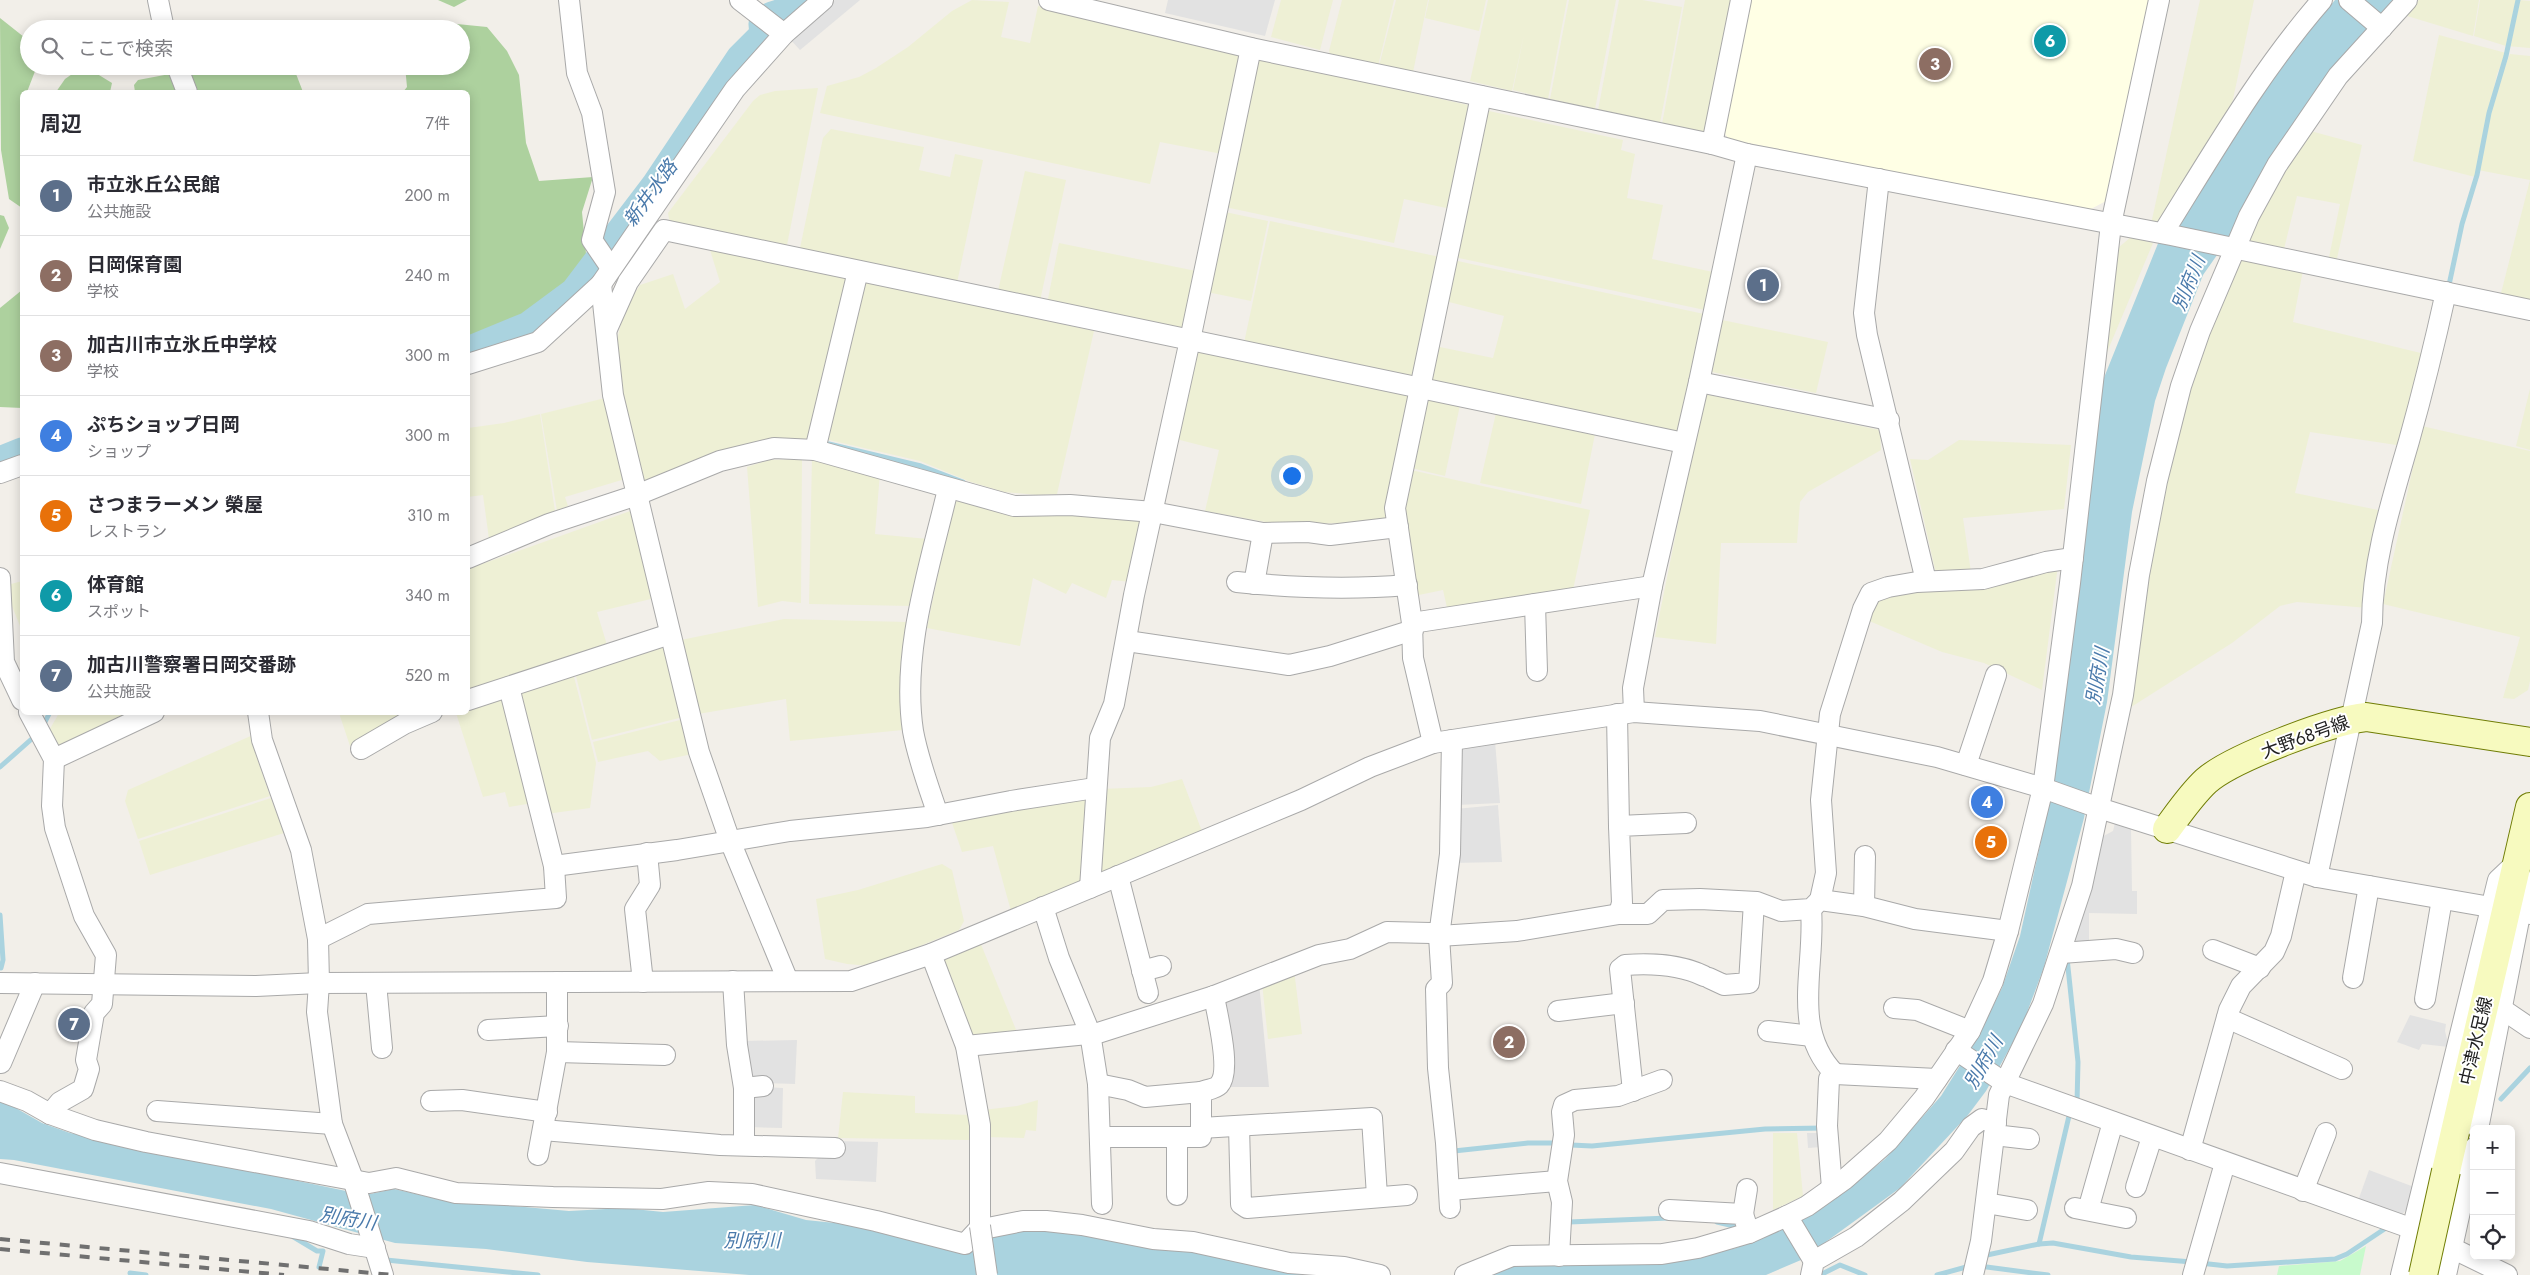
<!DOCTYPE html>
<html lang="ja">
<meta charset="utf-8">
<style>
body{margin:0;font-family:Jost,"Noto Sans JP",sans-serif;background:#f2f2f3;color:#2b2b33}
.controls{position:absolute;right:15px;bottom:15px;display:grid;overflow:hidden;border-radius:8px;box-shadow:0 2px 12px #0003}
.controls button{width:45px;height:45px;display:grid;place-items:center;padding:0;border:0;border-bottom:1px solid #e1e1e2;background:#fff;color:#2b2b33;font:25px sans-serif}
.you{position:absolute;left:1291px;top:475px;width:18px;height:18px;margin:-12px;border:4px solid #fff;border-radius:50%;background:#1a73e8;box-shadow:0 0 0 8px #1a73e833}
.badge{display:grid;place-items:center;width:32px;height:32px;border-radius:50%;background:#d40000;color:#fff;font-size:16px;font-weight:700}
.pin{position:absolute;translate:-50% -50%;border:2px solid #fff;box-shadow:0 1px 5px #0006}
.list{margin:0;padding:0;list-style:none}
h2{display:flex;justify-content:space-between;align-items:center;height:65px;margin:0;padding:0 20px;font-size:21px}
h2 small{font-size:16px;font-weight:400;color:#7c7c81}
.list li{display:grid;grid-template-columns:32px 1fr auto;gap:15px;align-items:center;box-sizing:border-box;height:80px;padding:0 20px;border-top:1px solid #e1e1e2}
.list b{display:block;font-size:19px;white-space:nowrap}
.list p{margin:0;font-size:16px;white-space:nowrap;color:#7c7c81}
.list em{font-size:16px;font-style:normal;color:#7c7c81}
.icon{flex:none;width:28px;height:28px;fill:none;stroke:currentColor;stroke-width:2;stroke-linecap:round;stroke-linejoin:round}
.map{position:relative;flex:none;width:2530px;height:1275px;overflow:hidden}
.search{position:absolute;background:#fff;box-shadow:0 2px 12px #0003;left:20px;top:20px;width:450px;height:55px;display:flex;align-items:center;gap:12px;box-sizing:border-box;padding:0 18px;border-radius:28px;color:#7c7c81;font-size:19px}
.panel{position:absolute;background:#fff;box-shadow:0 2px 12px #0003;left:20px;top:90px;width:450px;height:625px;border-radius:8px}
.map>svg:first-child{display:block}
</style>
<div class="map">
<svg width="2530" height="1275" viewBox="0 0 2530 1275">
<rect width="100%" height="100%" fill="#f2efe9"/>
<polygon fill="#e0dfdf" points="1259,983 1269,1087 1231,1087 1222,996"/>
<polygon fill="#ffffe5" points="1746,0 2150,0 2108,200 2087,211 1729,139 1721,129"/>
<g fill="#eef0d5">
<polygon points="972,0 1009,2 1001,37 1030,43 1038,6 1239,53 1240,58 1222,154 1160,142 1150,184 820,113 827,86 859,77 876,68 908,47 952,11"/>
<polygon points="1281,0 1333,0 1320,50 1271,37"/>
<polygon points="1342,0 1394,0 1378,66 1331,57 1329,51"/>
<polygon points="1396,0 1428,0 1413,72 1379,66"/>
<polygon points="1429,0 1486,0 1479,31 1425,18"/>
<polygon points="1488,0 1567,0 1548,99 1513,90 1524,34 1512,91 1470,81"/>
<polygon points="1569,0 1616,0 1595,109 1550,99"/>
<polygon points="1619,0 1642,0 1682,7 1660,123 1598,110"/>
<polygon points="1685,0 1734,0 1706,134 1662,124"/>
<polygon points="2200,0 2254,0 2228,123 2159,225 2151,224"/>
<polygon points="2419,0 2479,0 2473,36 2404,15"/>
<polygon points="2480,0 2517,0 2506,46 2474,36"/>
<polygon points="2518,0 2530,1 2530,48 2507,46"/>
<polygon points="2439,35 2506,53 2497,74 2475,177 2413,161"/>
<polygon points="2510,54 2530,56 2530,303 2500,297 2530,180 2478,170 2494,95"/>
<polygon points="1260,59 1468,105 1470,108 1451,209 1404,199 1394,243 1225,207 1255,67"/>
<polygon points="818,88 787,245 781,246 671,222 669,219 668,213 753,101 760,95 775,91"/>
<polygon points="1489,111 1623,140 1621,150 1635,154 1627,198 1663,205 1652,259 1713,272 1705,310 1454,257 1485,117"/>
<polygon points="831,129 924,147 919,170 950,177 955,154 983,160 957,283 804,253 800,248 823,138"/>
<polygon points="2307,130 2362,145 2336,263 2328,262 2340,204 2297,196 2283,253 2248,242 2261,199"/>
<polygon points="1025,171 1066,180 1040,301 998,291"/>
<polygon points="1225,212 1268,221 1251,301 1207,292"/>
<polygon points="1270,221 1440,257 1412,378 1244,343"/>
<polygon points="2131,237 2153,243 2105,357 2118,248"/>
<polygon points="1059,243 1196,271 1184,331 1047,304"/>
<polygon points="710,250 849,278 814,439 758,441 722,453 642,485 620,394 617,340 624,311 640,285 673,274 685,309 720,282"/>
<polygon points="2247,259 2303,270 2293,322 2429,355 2403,446 2310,432 2295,493 2383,511 2368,608 2297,602 2280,606 2232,643 2128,709 2156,529 2193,373 2236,263"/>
<polygon points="1453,260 1704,314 1681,429 1675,434 1433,386 1427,378 1435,346 1493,358 1504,316 1445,301"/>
<polygon points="863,281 1094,331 1057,494 1037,495 1004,492 971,482 920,461 825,439"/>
<polygon points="1722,320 1828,342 1816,393 1712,372"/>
<polygon points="1196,350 1409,395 1385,521 1293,525 1266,522 1205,511 1219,450 1176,439"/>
<polygon points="2530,389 2530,450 2516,446"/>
<polygon points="1704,394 1880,430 1881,450 1808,492 1800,502 1797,543 1721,543 1716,644 1655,637"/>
<polygon points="605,398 625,479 565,497 568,506 557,511 541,414"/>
<polygon points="1426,399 1460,405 1445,476 1411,468"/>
<polygon points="1496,413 1595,434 1581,504 1480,483"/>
<polygon points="540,414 555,511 489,539 483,495 468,497 468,428 504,423"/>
<polygon points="2422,426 2530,451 2530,681 2528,690 2514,699 2503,698 2520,637 2383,604"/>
<polygon points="1959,440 2071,445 2064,509 1963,518 1971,572 1936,574 1910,459 1928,460"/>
<polygon points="812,457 880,473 875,534 928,539 912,606 809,604"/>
<polygon points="802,459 801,603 782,601 758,607 747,467 769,460"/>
<polygon points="1411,470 1590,510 1573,590 1448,612 1443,590 1414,596 1401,512"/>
<polygon points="953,500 1040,514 1139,519 1144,524 1131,582 1112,580 1106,598 1072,583 1066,594 1033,578 1020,646 927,628"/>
<polygon points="633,510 655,598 597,612 607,645 468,692 468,569"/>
<polygon points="2058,565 2042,690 1984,663 1942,652 1867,620 1874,602 1890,592"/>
<polygon points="22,581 22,631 4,586"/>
<polygon points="784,619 908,622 903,730 790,741 786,699 698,714 681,640"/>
<polygon points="665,645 683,717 592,740 575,672"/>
<polygon points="573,673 596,763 590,808 546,814 517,692"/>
<polygon points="505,694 533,803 509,807 505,792 483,797 456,713 468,712 468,706"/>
<polygon points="134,712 59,753 46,736 59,713"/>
<polygon points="339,713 407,713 350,746"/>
<polygon points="684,719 692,754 660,761 648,751 598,762 593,742"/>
<polygon points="253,735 254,749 270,796 138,839 125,801 128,790"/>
<polygon points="1182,779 1203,834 1099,875 1101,789 1151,787"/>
<polygon points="1089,793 1083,881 1011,911 993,846 962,852 950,817"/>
<polygon points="271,798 284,833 150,875 139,841"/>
<polygon points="942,864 952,870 964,921 959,930 871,966 847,964 825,959 816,899 858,890"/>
<polygon points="980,942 1019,1037 973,1041 941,963 946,955"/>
<polygon points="1294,970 1302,1034 1268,1039 1262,983"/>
<polygon points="843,1092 915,1096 915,1113 970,1115 970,1140 838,1138"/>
<polygon points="1038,1100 1036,1131 1026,1130 1024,1138 984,1137 983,1110 1017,1106"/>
<polygon points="1773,1133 1797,1133 1803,1196 1773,1210"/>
</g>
<g fill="#add19e">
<polygon points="438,0 467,0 454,7"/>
<polygon points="0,18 29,41 29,66 37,66 27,92 22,92 22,208 9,199 1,150"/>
<polygon points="447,23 487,27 507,51 519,75 526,143 539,181 593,177 582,212 588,274 565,301 527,332 468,354 468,92 403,92 407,87 405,66 461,66 461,29 444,29"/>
<polygon points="190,66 293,66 303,92 135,92 134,85 138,80 175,73"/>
<polygon points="78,70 94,72 112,83 110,92 56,92 65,79"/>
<polygon points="0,215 4,216 9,228 0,249"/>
<polygon points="22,290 22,408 0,407 0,308"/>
</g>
<polygon fill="#c8facc" points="2366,1246 2360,1275 2277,1275 2279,1266 2340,1261"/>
<g fill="#e2e2e2">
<polygon points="835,0 860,0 800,50 789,38"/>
<polygon points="1168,0 1275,0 1265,36 1165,13"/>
<polygon points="1495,741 1500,803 1457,805 1459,748"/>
<polygon points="1498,805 1502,862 1452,863 1455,809"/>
<polygon points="2115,823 2131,829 2132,891 2137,891 2137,914 2089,913 2089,946 2071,947 2098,839 2113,831"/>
<polygon points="2410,1015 2446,1024 2445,1031 2449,1047 2422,1044 2419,1050 2397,1042"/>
<polygon points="797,1040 795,1084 764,1083 749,1073 744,1041"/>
<polygon points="764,1087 783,1088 782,1128 749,1127 750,1098"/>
<polygon points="1807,1133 1821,1133 1821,1147 1808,1148"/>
<polygon points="834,1141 878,1142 876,1182 816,1179 815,1161"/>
<polygon points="2369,1170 2422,1190 2401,1216 2358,1201"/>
</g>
<g fill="#aad3df">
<polygon points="2335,0 2396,0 2203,275 2166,368 2155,401 2132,512 2107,702 2084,818 2044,967 2022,1026 1986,1091 1968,1115 1900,1188 1801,1260 1766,1275 1480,1275 1495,1269 1521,1265 1679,1261 1736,1248 1779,1230 1851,1186 1885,1159 1941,1096 1973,1045 2002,988 2020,936 2048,809 2053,771 2095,400 2159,241 2276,71"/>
<polygon points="0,1099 42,1123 70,1133 346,1191 370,1194 394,1189 438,1199 569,1211 624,1208 663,1212 755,1205 806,1220 961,1236 1055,1227 1349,1275 749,1275 587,1262 486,1249 395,1243 271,1209 14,1160 0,1159"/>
</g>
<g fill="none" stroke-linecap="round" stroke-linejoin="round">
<g stroke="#aad3df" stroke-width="5">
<polyline points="2449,285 2462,224 2477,175 2489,113 2506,56 2518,0"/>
<polyline points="829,444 921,466 963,482"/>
<polyline points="43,726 50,712"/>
<polyline points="0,767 35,736"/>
<polyline points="0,915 3,960 1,968"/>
<polyline points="2067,958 2078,1062 2077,1103"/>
<polyline points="2501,1099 2530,1068"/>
<polyline points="1571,1145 1592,1146 1765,1129 1823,1128"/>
<polyline points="1454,1151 1528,1143 1553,1143"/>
<polyline points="1569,1222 1669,1218"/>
<polyline points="1717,1222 1734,1226"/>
<polyline points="292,1236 317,1251 323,1251 319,1267"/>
<polyline points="2039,1244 2069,1116"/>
<polyline points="1987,1255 2039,1244 2053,1243 2131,1257 2192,1262"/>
<polyline points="386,1260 538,1275"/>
<polyline points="2200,1263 2227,1266 2335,1259 2347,1254 2389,1226"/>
<polyline points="1979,1266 2048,1275"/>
<polyline points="130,1273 146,1275"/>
<polyline points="1820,1275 1840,1265 1865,1275"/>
<polyline points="1937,1275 1970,1266"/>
</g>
<g stroke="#aad3df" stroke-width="31">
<polyline points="468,352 529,327 575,293 657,185 741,59 765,35 764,24 772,17 782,14 797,0"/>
<polyline points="0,462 22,453"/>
</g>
<g stroke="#a9a9a9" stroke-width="22">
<g id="street">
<polyline points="158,0 164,29"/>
<polyline points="569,0 577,73 592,113 605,192 592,240 611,268"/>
<polyline points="740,0 784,34"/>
<polyline points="1049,0 1251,48 1712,144 1747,154 2171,235 2530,310"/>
<polyline points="2349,0 2382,28"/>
<polyline points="177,66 187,92"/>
<polyline points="1712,144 1741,0"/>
<polyline points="1879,179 1864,313 1867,335 1926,581"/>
<path d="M2163 233C2213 153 2260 71 2322 0"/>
<polyline points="601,284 613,395 699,752 730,841 788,981"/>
<polyline points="607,329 628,282 664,230 1684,443"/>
<polyline points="468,364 538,342 601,284 735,89 784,34 823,0"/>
<polyline points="1699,382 1889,420"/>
<polyline points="815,450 858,271"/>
<polyline points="0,473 22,465"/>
<polyline points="468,558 549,524 637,495 720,461 774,448 815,450 1014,506 1070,505 1153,512 1263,533 1308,532 1330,535 1398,527"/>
<polyline points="0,578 4,662 22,700"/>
<path d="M1237 582C1295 588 1349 590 1407 585"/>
<polyline points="1254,584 1263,533"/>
<polyline points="1535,604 1537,671"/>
<polyline points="1412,623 1652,586"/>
<polyline points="1127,641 1289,665 1330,656 1413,630"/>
<polyline points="468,700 670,634"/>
<polyline points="29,712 54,759 52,806 55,828 84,916 106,955 102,1004 94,1013 86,1060 89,1069 83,1089 60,1102 50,1114"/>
<polyline points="258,712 262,740 301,850 318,939 319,983 317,1012 332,1124 353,1179 383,1275"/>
<polyline points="1634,712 1633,688 1652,586 1699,382 1747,154"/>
<polyline points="1617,714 1619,826"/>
<polyline points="1433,743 1413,658 1412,623 1395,508 1481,96"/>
<polyline points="361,749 404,724 432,712"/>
<polyline points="54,759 154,712"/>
<polyline points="1966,765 1996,675"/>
<path d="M938 815C929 788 918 759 913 731 901 651 930 566 948 489"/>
<polyline points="554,866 677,850 790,831 927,817 1011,801 1095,788"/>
<polyline points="1118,876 1148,993"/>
<path d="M2317 877 2372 623C2372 561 2392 500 2409 441 2423 391 2435 342 2446 292"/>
<polyline points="1090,888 1100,738 1114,704 1134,595 1190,340 1251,48"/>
<polyline points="1820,900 1826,873 1821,800 1830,714 1863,609 1871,593 1888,587 1917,582 1983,579 2046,562 2073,558"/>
<polyline points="1864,906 1865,856"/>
<polyline points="1043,907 1059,958 1090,1033 1098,1084 1102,1204"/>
<path d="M1811 909C1816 967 1790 1028 1835 1074L1829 1079 1827 1126 1832 1188"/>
<polyline points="1619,914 1622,903 1619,826 1686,823"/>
<polyline points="318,939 368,914 556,898 554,866 509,687"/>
<polyline points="2213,950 2260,968"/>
<polyline points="2061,953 2116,949 2133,953"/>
<polyline points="931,954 966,1046 980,1125 980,1226"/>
<polyline points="1142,971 1161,966"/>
<polyline points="1709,978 1724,985 1749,983 1754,902"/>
<polyline points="2353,978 2369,886"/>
<polyline points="733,981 737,1045 744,1088 744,1145"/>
<polyline points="643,982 635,909 650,885 647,853"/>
<polyline points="0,983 256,986 319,983 851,981 931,954 1301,800 1370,767 1433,743 1634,712 1760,721 1937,757 2043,788 2099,808 2317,877 2530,914"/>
<polyline points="376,983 382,1048"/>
<polyline points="2425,999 2442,899"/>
<polyline points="1894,1008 1917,1010 1970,1031"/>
<polyline points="2502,1009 2530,1028"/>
<polyline points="1558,1011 1624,1003"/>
<polyline points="2227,1018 2342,1069"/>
<polyline points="488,1030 558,1026"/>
<polyline points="1768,1031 1812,1036"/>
<polyline points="966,1046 1098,1033 1214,996 1319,955 1350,949 1387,932 1431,933 1439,936 1517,931 1619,914 1648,914 1663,900 1700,899 1757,902 1781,911 1811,909 1820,900 1864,906 1915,919 2008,931"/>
<polyline points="1956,1050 2005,1083 2413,1229 2507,1275"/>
<polyline points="557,1052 665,1055"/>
<polyline points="1,1063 35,983"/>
<polyline points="1835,1074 1937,1079"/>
<polyline points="1098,1084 1128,1090 1145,1097 1201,1092"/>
<polyline points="744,1088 763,1086"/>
<polyline points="0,1091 27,1101 50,1114 95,1130 146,1142 369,1183 396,1178 456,1193 553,1197 662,1199 709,1192 752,1194 876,1221 965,1244 978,1230 1023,1221 1046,1221 1082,1225 1153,1239 1193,1242 1289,1263 1344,1267 1380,1275"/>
<path d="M1633 1091 1620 969 1625 965C1652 963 1679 964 1704 976"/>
<polyline points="431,1101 462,1100 547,1112"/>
<polyline points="157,1111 332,1124"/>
<polyline points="1239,1126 1241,1204 1247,1208 1407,1195"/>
<polyline points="1201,1128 1372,1118 1377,1196"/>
<polyline points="543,1130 720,1145 835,1148"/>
<polyline points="1994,1135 2029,1139"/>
<path d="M1100 1137H1201V1092C1206 1090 1215 1089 1219 1085 1232 1071 1217 1015 1214 996"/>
<polyline points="1177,1137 1177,1195"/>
<polyline points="2190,1150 2229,1010 2241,986 2274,952 2281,936 2296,871"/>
<polyline points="538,1155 557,1052 557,982"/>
<polyline points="0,1173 309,1231 349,1244 375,1248"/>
<polyline points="2136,1187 2152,1137"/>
<polyline points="1450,1190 1557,1181"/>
<polyline points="2303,1191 2326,1133"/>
<polyline points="1986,1203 2027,1210"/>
<polyline points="1450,1208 1446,1143 1438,1068 1436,989 1442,983 1439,936 1450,854 1452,740"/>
<polyline points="2075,1208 2126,1218"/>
<polyline points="1669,1210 1743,1214 1749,1233"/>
<polyline points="2088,1210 2113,1122"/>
<polyline points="1743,1214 1747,1189"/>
<polyline points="1787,1216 1814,1261"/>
<polyline points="1559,1256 1562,1202 1557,1181 1564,1135 1562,1112 1564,1105 1575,1100 1618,1096 1662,1080"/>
<polyline points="1465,1275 1512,1256 1662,1254 1698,1248 1749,1233 1787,1216 1807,1206 1845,1179 1888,1141 1924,1098 1970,1031 1993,981 2008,931 2043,788 2070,583 2111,224 2159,0"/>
<polyline points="1811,1275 1814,1261 1856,1237 1902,1201 1954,1151 1971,1127 1982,1119 1996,1123"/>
<polyline points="1973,1275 1981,1241 1999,1095 2043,1004 2082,886 2123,695 2139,575 2157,481 2181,386 2200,331 2249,216 2277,165 2338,76 2407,0"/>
<polyline points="2193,1275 2225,1163"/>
<polyline points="2401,1275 2498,880 2516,863 2525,889 2478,1129"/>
<polyline points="2446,1275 2474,1148"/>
</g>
</g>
<g stroke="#707d05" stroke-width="30">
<g id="secondary">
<path d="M2167 829C2179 813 2191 795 2206 781 2232 758 2331 721 2366 717L2530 742"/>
<polyline points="2446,1171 2530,807"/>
</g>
</g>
<use href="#street" stroke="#fff" stroke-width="20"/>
<use href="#secondary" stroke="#f7fabf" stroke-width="28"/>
<g stroke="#707070" stroke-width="4" stroke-dasharray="10 10" stroke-linecap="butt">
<polyline points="0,1239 393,1275"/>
<polyline points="0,1249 284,1275"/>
</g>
<g stroke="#a9a9a9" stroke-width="22" stroke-linecap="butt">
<polyline id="street-bridge" points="980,1226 987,1275"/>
</g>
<g stroke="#707d05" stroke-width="30" stroke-linecap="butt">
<polyline id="secondary-bridge" points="2423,1275 2446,1171"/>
</g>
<use href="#street-bridge" stroke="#fff" stroke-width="20"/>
<use href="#secondary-bridge" stroke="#f7fabf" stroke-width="28"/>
</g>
<g text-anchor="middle" stroke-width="4" stroke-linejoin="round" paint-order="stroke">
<g font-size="18" fill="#222" stroke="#fff">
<text transform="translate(2305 737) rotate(-20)" y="6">大野68号線</text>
<text transform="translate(2476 1041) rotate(-77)" y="6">中津水足線</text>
</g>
<g font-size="19" font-style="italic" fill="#4a7aab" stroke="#fff">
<text transform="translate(650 193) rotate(-54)" y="7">新井水路</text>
<text transform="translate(2188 283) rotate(-68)" y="7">別府川</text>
<text transform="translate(2097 676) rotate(-80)" y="7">別府川</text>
<text transform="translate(1983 1062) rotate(-60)" y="7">別府川</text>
<text transform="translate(348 1218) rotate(10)" y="7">別府川</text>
<text x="752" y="1247">別府川</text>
</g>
</g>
</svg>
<div class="controls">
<button>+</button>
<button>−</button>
<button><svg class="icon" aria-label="locate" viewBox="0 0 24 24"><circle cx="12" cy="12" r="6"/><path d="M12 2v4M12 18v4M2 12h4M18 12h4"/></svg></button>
</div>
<div class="you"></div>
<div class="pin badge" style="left:1763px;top:285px;background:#5c6f8a">1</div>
<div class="pin badge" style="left:1509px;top:1042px;background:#8d6e63">2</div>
<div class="pin badge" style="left:1935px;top:64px;background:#8d6e63">3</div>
<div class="pin badge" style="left:1987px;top:802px;background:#3f7fe0">4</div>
<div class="pin badge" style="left:1991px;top:842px;background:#e8710a">5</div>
<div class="pin badge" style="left:2050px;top:41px;background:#0f9aa8">6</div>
<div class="pin badge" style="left:74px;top:1024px;background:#5c6f8a">7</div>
<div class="search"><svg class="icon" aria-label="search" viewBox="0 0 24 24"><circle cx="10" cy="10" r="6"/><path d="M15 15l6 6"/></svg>ここで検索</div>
<section class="panel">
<h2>周辺<small>7件</small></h2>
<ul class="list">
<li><span class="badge" style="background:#5c6f8a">1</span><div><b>市立氷丘公民館</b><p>公共施設</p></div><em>200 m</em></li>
<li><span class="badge" style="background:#8d6e63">2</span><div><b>日岡保育園</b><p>学校</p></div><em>240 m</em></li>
<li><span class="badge" style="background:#8d6e63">3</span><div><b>加古川市立氷丘中学校</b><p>学校</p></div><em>300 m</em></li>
<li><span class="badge" style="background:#3f7fe0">4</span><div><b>ぷちショップ日岡</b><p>ショップ</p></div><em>300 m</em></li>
<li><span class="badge" style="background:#e8710a">5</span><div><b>さつまラーメン 榮屋</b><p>レストラン</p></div><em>310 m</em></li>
<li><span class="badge" style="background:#0f9aa8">6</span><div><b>体育館</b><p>スポット</p></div><em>340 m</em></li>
<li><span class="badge" style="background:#5c6f8a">7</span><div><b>加古川警察署日岡交番跡</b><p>公共施設</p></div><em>520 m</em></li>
</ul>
</section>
</div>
